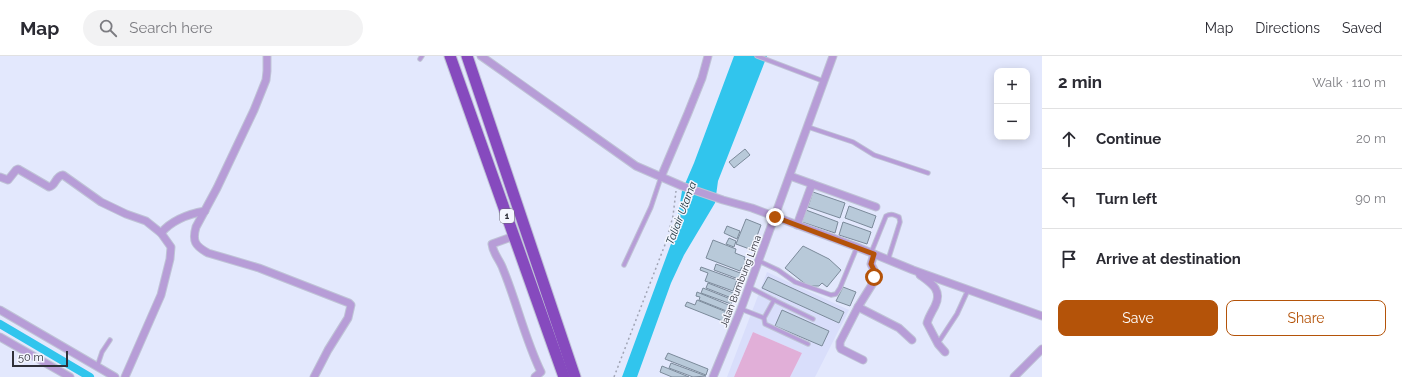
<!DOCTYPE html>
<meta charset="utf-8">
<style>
body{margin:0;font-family:Raleway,sans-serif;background:#f2f2f3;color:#2b2b33}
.controls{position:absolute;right:12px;top:12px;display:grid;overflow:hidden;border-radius:8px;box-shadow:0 2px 10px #0003}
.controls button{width:36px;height:36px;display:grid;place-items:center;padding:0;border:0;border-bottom:1px solid #e1e1e2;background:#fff;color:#2b2b33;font:20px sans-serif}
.scale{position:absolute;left:12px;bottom:10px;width:56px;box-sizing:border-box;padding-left:4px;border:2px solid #2f3039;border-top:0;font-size:11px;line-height:14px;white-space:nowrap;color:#2f3039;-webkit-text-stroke:3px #f4f6fe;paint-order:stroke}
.stop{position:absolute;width:12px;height:12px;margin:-9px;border:3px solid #b45309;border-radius:50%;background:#fff}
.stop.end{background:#b45309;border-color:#fff;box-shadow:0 1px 4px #0008}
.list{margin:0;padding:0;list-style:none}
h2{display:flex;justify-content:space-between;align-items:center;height:52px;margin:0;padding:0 16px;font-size:17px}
h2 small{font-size:13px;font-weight:400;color:#7c7c81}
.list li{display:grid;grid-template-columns:26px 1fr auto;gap:12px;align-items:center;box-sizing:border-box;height:60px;padding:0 16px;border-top:1px solid #e1e1e2}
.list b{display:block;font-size:15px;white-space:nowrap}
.list em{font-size:13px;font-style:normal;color:#7c7c81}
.actions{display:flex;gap:8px;padding:12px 16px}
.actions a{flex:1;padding:9px 0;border:1px solid #b45309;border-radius:8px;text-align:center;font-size:14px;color:#b45309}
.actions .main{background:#b45309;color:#fff}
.icon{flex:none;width:22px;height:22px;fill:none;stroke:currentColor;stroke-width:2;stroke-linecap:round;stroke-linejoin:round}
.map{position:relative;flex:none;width:1042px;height:321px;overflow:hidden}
header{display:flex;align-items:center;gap:24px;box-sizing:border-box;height:56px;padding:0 20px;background:#fff;border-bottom:1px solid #e1e1e2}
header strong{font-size:19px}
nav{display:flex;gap:22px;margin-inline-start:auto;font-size:14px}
.search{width:280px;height:36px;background:#f2f2f3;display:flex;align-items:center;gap:10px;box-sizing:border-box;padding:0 14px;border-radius:22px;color:#7c7c81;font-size:15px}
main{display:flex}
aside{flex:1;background:#fff}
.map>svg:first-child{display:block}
</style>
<header>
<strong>Map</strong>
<div class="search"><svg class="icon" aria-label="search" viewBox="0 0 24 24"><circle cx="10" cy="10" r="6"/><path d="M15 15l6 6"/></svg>Search here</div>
<nav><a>Map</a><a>Directions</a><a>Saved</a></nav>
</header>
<main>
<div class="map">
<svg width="1042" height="321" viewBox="0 0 1042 321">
<rect width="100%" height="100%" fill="#e3e8fd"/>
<path fill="#d9defb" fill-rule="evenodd" d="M767 216 849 254 815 321H790L802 297 753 276 734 321H727ZM768 221 844 256 839 267 763 232ZM782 254 829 275 822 290 776 270Z"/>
<polygon fill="#e1afd8" points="753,276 802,297 790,321 734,321"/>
<polygon fill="#31c5ed" points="734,0 767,0 718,125 715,147 684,199 671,227 637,321 622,321 675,177 682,135 694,107"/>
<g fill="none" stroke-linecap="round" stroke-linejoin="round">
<polyline stroke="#31c5ed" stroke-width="8" points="0,268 90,321"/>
</g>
<g fill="#b8c9d9" stroke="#7b8a9a">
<polygon points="745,93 750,99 734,112 729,106"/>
<polygon points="813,136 845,147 840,162 808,151"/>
<polygon points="849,150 876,160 872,172 845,162"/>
<polygon points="806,154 838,166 835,177 802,166"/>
<polygon points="746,163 761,169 752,194 736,188"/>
<polygon points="843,166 871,176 867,188 839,179"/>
<polygon points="727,170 740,175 737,183 724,177"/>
<polygon points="729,182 736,185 734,191 726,188"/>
<polygon points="713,184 736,193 735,197 745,201 744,203 748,205 745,213 742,211 740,215 706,202"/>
<polygon points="803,190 829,203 841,214 827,231 822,227 819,230 808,230 785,212"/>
<polygon points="716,208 743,218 741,224 714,214"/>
<polygon points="701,211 737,224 733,235 705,225 708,217 700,214"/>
<polygon points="768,221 844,256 839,267 762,232"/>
<polygon points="708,227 736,238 734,243 706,232"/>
<polygon points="843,231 856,236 850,250 836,245"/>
<polygon points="703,232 733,244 731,248 701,237"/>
<polygon points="697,236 731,250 729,256 699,244 700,241 696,240"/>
<polygon points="697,244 729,257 725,266 685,250 687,246 695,249"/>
<polygon points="782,254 829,275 822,290 775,270"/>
<polygon points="668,297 708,313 706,319 665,303"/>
<polygon points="671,307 706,320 693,321 669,312"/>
<polygon points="662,310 689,321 672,321 660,316"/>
</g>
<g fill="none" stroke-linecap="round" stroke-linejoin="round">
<g stroke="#bfc3d6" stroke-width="5.5">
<g id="service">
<polyline points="757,0 823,25"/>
<polyline points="420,3 422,0"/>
<polyline points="808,71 853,86 874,99 928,117"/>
<path d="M871 197 886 160C891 157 895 159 899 161L900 166 888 204"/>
<polyline points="759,205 778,214 795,226 831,239 836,238 840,232 857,191"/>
<polyline points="624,209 651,151 661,121"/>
<polyline points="774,244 813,263"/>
<polyline points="741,253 764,262 774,244 749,231"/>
<polyline points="764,262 765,268 808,288"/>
<polyline points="938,287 957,258 968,234"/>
<polyline points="97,311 102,296 110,284"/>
</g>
</g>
<g stroke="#bfc3d6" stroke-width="9">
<g id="minor">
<path d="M267 0V15L266 24 254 54 217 132 196 171C192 185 195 190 208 197L259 212 349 247 351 249 348 262 328 294 314 321"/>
<polyline points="481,0 636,110 682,130 723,144 752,152 857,191 913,214 1042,260"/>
<polyline points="790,120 876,151"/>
<path d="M0 121 8 124 16 114 18 113 49 131C56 130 55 120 63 119L101 146 126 158 146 165 161 177 171 191 170 203 161 239 125 321"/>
<polyline points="661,121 688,57 702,22 708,0"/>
<polyline points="797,169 812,128"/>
<path d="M161 177C172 164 188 158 205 155"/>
<path d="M514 180 492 188C493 198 500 204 503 213 517 247 525 283 541 316L535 321"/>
<path d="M920 219C931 227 943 234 935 250 932 256 929 260 927 267L938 288 945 296"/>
<polyline points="858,251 899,272 912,284"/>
<polyline points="0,254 115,321"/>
<polyline points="0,281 70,321"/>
<polyline points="863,304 841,293 840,291 840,286 858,251 873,227 875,216 871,208 874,198"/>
<polyline points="713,321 741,253 833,0"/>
<polyline points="1014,321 1042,293"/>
</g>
</g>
<g stroke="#bfc3d6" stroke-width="13">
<g id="trunk">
<polyline points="450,0 564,321"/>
<polyline points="467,0 575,321"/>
</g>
</g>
<polyline stroke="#a0a4b4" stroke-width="1.5" stroke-dasharray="2 3" stroke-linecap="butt" points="614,321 666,186 673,160 676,135"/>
<use href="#service" stroke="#b79dd7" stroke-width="3.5"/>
<use href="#minor" stroke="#b79dd7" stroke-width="7"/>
<use href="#trunk" stroke="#864abe" stroke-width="11"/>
</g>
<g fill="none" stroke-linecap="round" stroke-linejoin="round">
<polyline stroke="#b45309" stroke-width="5" points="775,161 874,198 871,208 875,216 874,221"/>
</g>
<g text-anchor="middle" stroke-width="3" stroke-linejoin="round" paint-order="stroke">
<rect fill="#f4f6fe" stroke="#6a6b74" stroke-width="1" x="500" y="153" width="14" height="14" rx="3"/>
<g font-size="9" font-weight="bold" fill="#2f3039">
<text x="507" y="163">1</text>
</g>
<g font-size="10" fill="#2f3039" stroke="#f4f6fe">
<text transform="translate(740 225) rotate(-69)" y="4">Jalan Bumbung Lima</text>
</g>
<g font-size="11" font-style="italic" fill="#1c333b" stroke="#f4f6fe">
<text transform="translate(681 157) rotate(-69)" y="4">Taliair Utama</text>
</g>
</g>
</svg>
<div class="controls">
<button>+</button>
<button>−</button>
</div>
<div class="scale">50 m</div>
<div class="stop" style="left:874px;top:221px"></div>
<div class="stop end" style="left:775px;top:161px"></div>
</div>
<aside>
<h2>2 min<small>Walk · 110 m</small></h2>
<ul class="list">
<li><svg class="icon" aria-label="ahead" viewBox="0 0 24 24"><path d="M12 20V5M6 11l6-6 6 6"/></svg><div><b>Continue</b></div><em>20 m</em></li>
<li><svg class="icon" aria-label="left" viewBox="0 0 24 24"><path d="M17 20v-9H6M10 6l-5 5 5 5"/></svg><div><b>Turn left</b></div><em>90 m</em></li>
<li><svg class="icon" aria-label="arrive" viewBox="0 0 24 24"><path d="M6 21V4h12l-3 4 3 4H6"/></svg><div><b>Arrive at destination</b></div></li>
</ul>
<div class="actions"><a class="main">Save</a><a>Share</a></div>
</aside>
</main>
